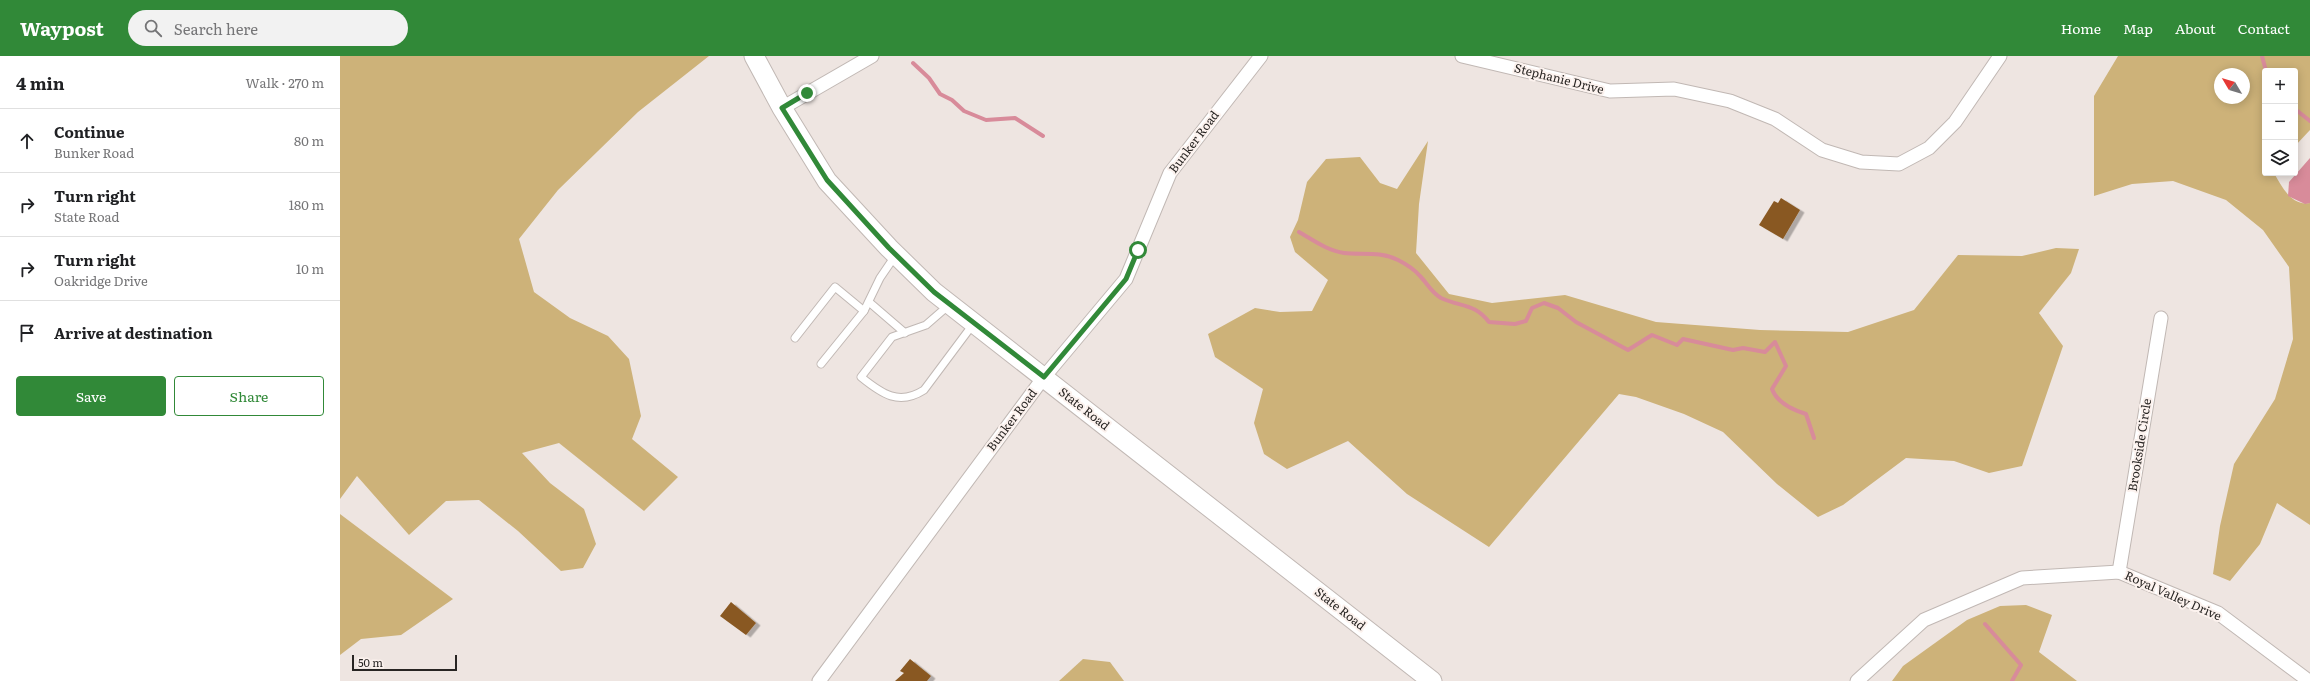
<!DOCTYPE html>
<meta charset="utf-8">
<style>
body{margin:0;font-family:Literata,serif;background:#f2f2f2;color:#202124}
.controls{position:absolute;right:12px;top:12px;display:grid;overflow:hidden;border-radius:4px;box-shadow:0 2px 10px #0003}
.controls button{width:36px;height:36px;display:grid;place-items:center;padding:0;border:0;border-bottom:1px solid #e0e0e0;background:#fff;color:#202124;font:20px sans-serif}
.compass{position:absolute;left:1874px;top:12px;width:36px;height:36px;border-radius:50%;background:#fff;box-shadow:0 2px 10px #0003;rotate:308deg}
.scale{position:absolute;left:12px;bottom:10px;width:105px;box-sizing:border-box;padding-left:4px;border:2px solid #282523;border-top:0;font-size:11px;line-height:14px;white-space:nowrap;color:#282523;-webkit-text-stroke:3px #fcf2ee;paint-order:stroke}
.stop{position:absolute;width:12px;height:12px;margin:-9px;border:3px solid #318938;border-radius:50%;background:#fff}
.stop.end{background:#318938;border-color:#fff;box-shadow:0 1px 4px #0008}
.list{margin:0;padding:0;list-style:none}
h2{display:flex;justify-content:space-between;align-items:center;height:52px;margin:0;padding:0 16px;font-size:17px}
h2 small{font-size:13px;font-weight:400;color:#757577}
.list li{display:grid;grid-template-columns:26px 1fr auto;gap:12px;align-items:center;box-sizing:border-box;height:64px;padding:0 16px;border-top:1px solid #e0e0e0}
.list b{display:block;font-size:15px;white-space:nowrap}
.list p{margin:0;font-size:13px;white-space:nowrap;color:#757577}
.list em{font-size:13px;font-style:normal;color:#757577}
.actions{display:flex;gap:8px;padding:12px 16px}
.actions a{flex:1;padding:9px 0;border:1px solid #318938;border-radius:4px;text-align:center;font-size:14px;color:#318938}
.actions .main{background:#318938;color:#fff}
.icon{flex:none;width:22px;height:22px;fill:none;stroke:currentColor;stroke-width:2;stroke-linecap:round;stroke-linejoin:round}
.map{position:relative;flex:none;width:1970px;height:625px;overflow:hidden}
header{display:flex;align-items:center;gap:24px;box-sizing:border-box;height:56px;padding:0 20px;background:#318938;color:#fff}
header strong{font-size:19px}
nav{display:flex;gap:22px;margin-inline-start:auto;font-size:14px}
.search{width:280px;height:36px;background:#f2f2f2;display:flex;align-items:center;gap:10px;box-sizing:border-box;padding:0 14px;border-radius:22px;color:#757577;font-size:15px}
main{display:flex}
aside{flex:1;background:#fff}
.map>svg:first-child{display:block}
</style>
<header>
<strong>Waypost</strong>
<div class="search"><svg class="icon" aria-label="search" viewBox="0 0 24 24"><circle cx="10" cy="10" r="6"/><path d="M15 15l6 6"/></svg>Search here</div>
<nav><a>Home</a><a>Map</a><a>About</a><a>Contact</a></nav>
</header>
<main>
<aside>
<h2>4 min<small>Walk · 270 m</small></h2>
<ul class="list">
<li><svg class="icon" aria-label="ahead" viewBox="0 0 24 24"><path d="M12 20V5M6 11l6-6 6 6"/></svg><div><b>Continue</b><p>Bunker Road</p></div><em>80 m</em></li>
<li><svg class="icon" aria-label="right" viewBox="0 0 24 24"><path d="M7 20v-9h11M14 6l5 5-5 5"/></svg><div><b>Turn right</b><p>State Road</p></div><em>180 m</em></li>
<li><svg class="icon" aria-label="right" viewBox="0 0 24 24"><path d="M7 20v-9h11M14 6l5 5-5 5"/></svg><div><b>Turn right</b><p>Oakridge Drive</p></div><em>10 m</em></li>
<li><svg class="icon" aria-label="arrive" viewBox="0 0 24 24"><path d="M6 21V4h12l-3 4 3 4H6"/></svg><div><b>Arrive at destination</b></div></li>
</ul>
<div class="actions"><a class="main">Save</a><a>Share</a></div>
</aside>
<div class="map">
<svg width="1970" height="625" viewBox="0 0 1970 625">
<defs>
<filter id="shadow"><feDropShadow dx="4.5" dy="2.5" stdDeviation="0" flood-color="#0004"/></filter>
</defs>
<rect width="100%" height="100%" fill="#eee5e1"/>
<g fill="#cdb279" fill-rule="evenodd">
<polygon points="0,0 369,0 298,56 218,134 179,183 194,236 230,262 268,280 289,303 301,360 292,383 338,421 304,455 219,387 182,397 210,427 244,453 256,488 243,512 221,515 178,475 139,444 106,445 69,479 17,420 0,443"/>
<path d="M1778 0H1970V74L1955 90V15H1925V117H1934C1942 131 1951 150 1970 147V469L1937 447 1920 488 1890 525 1873 518 1880 470 1894 408 1935 343 1953 283 1949 211 1923 174 1886 144 1833 125 1792 128 1754 140V40ZM1880 18H1904V42H1880Z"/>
<polygon points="1088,85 1079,148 1076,197 1109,238 1152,247 1225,239 1316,266 1420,274 1508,276 1574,254 1618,199 1682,200 1716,192 1739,193 1731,217 1699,257 1723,290 1682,410 1649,417 1614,405 1566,402 1503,449 1478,461 1437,428 1383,376 1344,358 1296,341 1279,338 1149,491 1067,438 1008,385 947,413 924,398 914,367 923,333 875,301 868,278 915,252 940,256 972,255 988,224 955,196 950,181 958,164 967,126 986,103 1020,101 1040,127 1057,133"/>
<polygon points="0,458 113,543 61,579 21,583 0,599"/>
<polygon points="1686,549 1712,559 1699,596 1737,625 1552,625 1563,610 1627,564 1660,550"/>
<polygon points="743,603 770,606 784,625 719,625"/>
</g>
<polygon fill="#d88b9a" points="1970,102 1970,147 1965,148 1948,140 1949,126"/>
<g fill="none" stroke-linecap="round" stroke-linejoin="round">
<g stroke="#d88b9a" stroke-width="4">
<polyline points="1922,0 1926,15"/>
<polyline points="573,7 589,22 600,38 612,44 624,55 646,64 675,62 703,80"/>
<polyline points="1955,53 1970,65"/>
<path d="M959 176C973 184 988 195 1004 197 1022 199 1040 195 1058 204 1066 208 1074 213 1080 220 1087 227 1091 236 1101 242 1120 251 1135 247 1149 266L1175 268 1186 265 1192 252 1204 247 1218 252 1236 266 1288 294 1312 279 1337 289 1343 283 1393 294 1403 292 1425 296 1435 286 1446 310 1432 333C1437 347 1453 354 1466 358L1474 382"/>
<polyline points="1645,568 1681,609 1672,625"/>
</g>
</g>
<g fill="#895820" filter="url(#shadow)">
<polygon points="1441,142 1460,154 1443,183 1419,169 1434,145 1438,147"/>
<polygon points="391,546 416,567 406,579 380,560"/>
<polygon points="570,603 591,620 587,625 555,625 564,617 560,615"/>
</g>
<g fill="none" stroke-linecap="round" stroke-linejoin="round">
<g stroke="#c1b8b4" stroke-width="9">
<g id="lane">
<polyline points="529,246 565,277"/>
<path d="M609 249 586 269 552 281 521 321C542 338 559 350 584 334L634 267"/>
<polyline points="455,282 495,231 524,255"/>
<polyline points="481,308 524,255 540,222 555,200"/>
</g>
</g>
<g stroke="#c1b8b4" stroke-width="15">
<g id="street">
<polyline points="1122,0 1270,35 1334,33 1390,45 1435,63 1482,94 1521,106 1559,108 1589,92 1615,66 1660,0"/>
<polyline points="442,52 532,0"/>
<polyline points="1779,516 1821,262"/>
<polyline points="479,625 704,321 786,223 830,117 921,0"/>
<polyline points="1517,625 1584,564 1682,522 1779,516 1878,557 1969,625"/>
</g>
</g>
<g stroke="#c1b8b4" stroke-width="21">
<polyline id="secondary" points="414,0 442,52 487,125 549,192 594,236 1092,625"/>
</g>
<use href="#lane" stroke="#fff" stroke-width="7"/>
<use href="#street" stroke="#fff" stroke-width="13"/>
<use href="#secondary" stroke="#fff" stroke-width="19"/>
</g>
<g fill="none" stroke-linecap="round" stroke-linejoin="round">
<polyline stroke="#318938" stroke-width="5" points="467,37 442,52 487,124 549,192 594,236 704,321 786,223 798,194"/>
</g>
<g text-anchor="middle" stroke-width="4" stroke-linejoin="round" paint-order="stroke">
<g font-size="12" fill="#282523" stroke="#fcf2ee">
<text transform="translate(1219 23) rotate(14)" y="4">Stephanie Drive</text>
<text transform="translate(854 86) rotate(-53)" y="4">Bunker Road</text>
<text transform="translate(744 353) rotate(38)" y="4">State Road</text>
<text transform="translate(672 364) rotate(-53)" y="4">Bunker Road</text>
<text transform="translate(1800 389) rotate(-81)" y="4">Brookside Circle</text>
<text transform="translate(1833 540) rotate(24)" y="4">Royal Valley Drive</text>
<text transform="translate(1000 553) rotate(38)" y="4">State Road</text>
</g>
</g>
</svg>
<div class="controls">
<button>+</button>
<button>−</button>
<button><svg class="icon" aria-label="layers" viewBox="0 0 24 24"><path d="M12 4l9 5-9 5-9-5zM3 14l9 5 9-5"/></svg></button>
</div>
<svg class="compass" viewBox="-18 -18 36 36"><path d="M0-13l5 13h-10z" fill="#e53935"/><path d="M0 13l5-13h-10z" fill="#757577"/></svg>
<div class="scale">50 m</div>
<div class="stop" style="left:798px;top:194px"></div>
<div class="stop end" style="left:467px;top:37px"></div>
</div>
</main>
